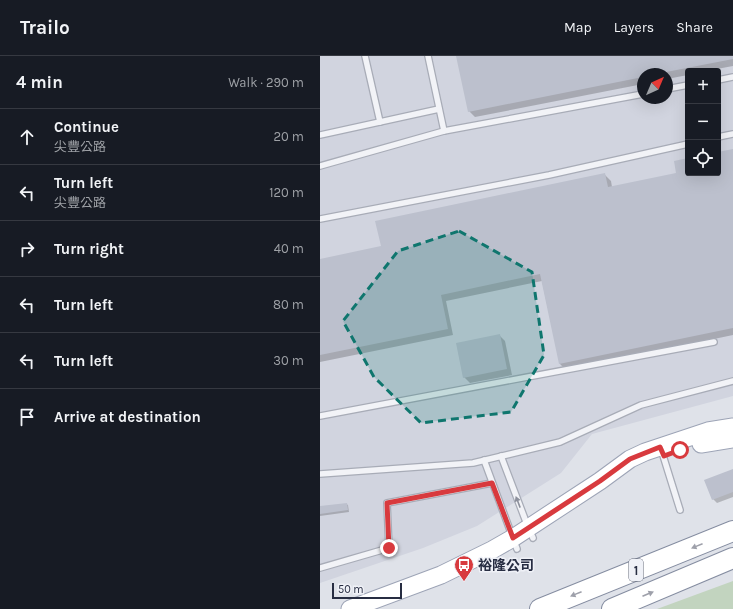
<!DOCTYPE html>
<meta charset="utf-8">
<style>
body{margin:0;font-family:Karla,"Noto Sans TC",sans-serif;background:#242831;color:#f1f3f6}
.controls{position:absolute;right:12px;top:12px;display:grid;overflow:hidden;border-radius:4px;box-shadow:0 4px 16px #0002}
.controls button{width:36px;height:36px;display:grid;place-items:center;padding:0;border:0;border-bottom:1px solid #363941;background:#171b24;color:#f1f3f6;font:20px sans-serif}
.compass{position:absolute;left:317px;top:12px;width:36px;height:36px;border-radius:50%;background:#171b24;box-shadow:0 4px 16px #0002;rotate:44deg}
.scale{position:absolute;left:12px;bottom:10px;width:70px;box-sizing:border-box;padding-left:4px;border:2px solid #272d42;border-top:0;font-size:11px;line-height:14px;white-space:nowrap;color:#272d42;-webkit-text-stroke:3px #eff1f7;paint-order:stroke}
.stop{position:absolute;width:12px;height:12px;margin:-9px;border:3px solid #d83a3e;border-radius:50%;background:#fff}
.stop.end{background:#d83a3e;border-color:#fff;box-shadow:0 1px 4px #0008}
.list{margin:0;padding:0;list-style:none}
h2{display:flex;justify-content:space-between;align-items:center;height:52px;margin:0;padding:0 16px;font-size:17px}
h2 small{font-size:13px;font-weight:400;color:#9ea1a6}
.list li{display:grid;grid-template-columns:26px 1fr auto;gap:12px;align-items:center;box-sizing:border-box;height:56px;padding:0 16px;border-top:1px solid #363941}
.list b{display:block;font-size:15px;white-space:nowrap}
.list p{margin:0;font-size:13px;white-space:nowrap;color:#9ea1a6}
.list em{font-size:13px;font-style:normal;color:#9ea1a6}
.icon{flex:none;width:22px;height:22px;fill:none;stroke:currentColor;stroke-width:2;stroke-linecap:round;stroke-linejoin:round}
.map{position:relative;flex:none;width:413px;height:553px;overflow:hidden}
header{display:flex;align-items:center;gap:24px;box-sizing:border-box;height:56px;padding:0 20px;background:#171b24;border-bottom:1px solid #363941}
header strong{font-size:19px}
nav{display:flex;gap:22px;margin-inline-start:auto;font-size:14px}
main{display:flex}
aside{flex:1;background:#171b24}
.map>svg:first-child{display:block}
</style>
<header>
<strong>Trailo</strong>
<nav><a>Map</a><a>Layers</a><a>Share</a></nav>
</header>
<main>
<aside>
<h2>4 min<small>Walk · 290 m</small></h2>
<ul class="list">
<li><svg class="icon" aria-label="ahead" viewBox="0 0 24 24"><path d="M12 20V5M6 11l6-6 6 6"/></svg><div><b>Continue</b><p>尖豐公路</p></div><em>20 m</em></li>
<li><svg class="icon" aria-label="left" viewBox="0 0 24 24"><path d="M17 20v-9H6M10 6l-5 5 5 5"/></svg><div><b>Turn left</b><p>尖豐公路</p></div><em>120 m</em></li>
<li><svg class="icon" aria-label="right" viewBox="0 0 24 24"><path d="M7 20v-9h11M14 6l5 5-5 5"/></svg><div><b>Turn right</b></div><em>40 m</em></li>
<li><svg class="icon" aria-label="left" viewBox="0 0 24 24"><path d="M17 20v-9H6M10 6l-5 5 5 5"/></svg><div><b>Turn left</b></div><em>80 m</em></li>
<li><svg class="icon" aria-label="left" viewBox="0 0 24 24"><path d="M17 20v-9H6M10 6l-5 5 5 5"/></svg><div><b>Turn left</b></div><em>30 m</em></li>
<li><svg class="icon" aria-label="arrive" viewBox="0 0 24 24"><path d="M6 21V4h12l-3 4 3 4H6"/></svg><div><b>Arrive at destination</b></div></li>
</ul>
</aside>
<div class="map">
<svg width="413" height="553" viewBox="0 0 413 553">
<rect width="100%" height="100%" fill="#dfe2e9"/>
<path fill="#d1d4df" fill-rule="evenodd" d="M0 0H413V340L272 378 241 417 157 470 103 492 0 527ZM368 15H398V117H368ZM323 18H347V42H323Z"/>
<polygon fill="#c2d4bf" points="413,525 413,553 337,553"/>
<g fill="#0003">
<polygon points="137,0 413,0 413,10 386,15 368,15 368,19 347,23 347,18 323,18 323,28 155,61 149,55"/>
<polygon points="413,94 413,279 246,314 240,308 222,225 126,245 133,279 0,306 0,204 62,191 285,119 291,125 292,131 357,118 368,103 368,117 398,117 398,97"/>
<polygon points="179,279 185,285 192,319 150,327 144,321"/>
<polygon points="413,414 413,441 397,447 393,443"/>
<polygon points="26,448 28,449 29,456 0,460 0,451"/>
</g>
<g fill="#bcc0cd">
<polygon points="136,0 413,0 413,3 336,18 323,18 323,21 148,56"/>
<polygon points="413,93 413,272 239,308 220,218 121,239 128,273 0,299 0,203 61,190 55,165 285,117 288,131 356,117 354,105 368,102 368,117 398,117 398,96"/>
<polygon points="180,278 187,313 143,322 136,287"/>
<polygon points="413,413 413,436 392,444 384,424"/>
<polygon points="27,447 28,454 0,458 0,450"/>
</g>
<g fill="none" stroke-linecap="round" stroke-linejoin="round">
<g stroke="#a8acb7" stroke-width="8">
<g id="service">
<polyline points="45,0 60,66"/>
<polyline points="108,0 124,75"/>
<polyline points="398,24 413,21"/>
<polyline points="347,33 368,29"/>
<polyline points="0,79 119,53"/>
<polyline points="398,81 413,78"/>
<polyline points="0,110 124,75 323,38"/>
<polyline points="0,163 229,119 368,88"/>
<polyline points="0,360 394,286"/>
<polyline points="341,393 360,454"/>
<polyline points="181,400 208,471 213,482"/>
<polyline points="164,404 197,493"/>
<polyline points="0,418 153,407 240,386 321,349 413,325"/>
<polyline points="0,512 69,492 67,447 172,427"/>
</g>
</g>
<g stroke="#9da4b6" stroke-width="19">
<g id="primary">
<polyline points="381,388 413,383"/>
<polyline points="30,553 121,519 172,494 193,482 280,425 310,403 325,396 388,375 413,371"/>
</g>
</g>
<g stroke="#858da1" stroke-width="22">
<g id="motorway">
<polyline points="220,553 413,475"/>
<polyline points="292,553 413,502"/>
</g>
</g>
<use href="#service" stroke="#f2f3f7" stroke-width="5.5"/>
<use href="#primary" stroke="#fff" stroke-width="17"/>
<use href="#motorway" stroke="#fff" stroke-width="20"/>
</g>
<defs><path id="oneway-solid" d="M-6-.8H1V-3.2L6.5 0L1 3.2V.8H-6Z"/></defs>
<use fill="#8c909c" href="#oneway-solid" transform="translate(198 446) rotate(-111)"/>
<g fill="#9ea0aa">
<use href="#oneway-solid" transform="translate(377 490) rotate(158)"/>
<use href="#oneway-solid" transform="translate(256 538) rotate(158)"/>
<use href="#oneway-solid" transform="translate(328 538) rotate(-23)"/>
</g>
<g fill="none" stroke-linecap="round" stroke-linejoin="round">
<polyline stroke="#d83a3e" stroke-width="5" points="69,492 67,447 172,427 193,482 280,425 310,403 340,391 344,400 360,394"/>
</g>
<path fill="#0f766e" fill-opacity="0.2" stroke="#0f766e" stroke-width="3" stroke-dasharray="8 5" stroke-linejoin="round" d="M139 175 212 216 224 299 191 356 101 367 54 321 23 265 78 195Z"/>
<defs>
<g id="bus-pin" transform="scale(1)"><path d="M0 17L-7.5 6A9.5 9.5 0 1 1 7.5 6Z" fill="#d83a3e" stroke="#eff1f7"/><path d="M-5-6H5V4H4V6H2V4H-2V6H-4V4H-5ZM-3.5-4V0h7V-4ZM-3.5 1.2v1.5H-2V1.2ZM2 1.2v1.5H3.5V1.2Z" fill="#fff"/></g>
</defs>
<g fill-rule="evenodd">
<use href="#bus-pin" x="144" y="509"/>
</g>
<g text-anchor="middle" stroke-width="3" stroke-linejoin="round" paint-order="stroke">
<rect fill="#eff1f7" stroke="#636878" stroke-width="1" x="309" y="503" width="14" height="22" rx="3"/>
<g font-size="13" font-weight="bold" fill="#272d42">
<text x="316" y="519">1</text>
</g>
<g font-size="14" font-weight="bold" fill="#272d42" stroke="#eff1f7" text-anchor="start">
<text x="158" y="514">裕隆公司</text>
</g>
</g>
</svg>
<div class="controls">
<button>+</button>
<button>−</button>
<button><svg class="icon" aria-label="locate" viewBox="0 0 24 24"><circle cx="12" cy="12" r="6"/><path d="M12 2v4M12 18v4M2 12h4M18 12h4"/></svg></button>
</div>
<svg class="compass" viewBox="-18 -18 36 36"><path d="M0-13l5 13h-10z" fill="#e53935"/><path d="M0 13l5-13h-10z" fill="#9ea1a6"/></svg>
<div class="scale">50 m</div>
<div class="stop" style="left:360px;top:394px"></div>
<div class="stop end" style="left:69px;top:492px"></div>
</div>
</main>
